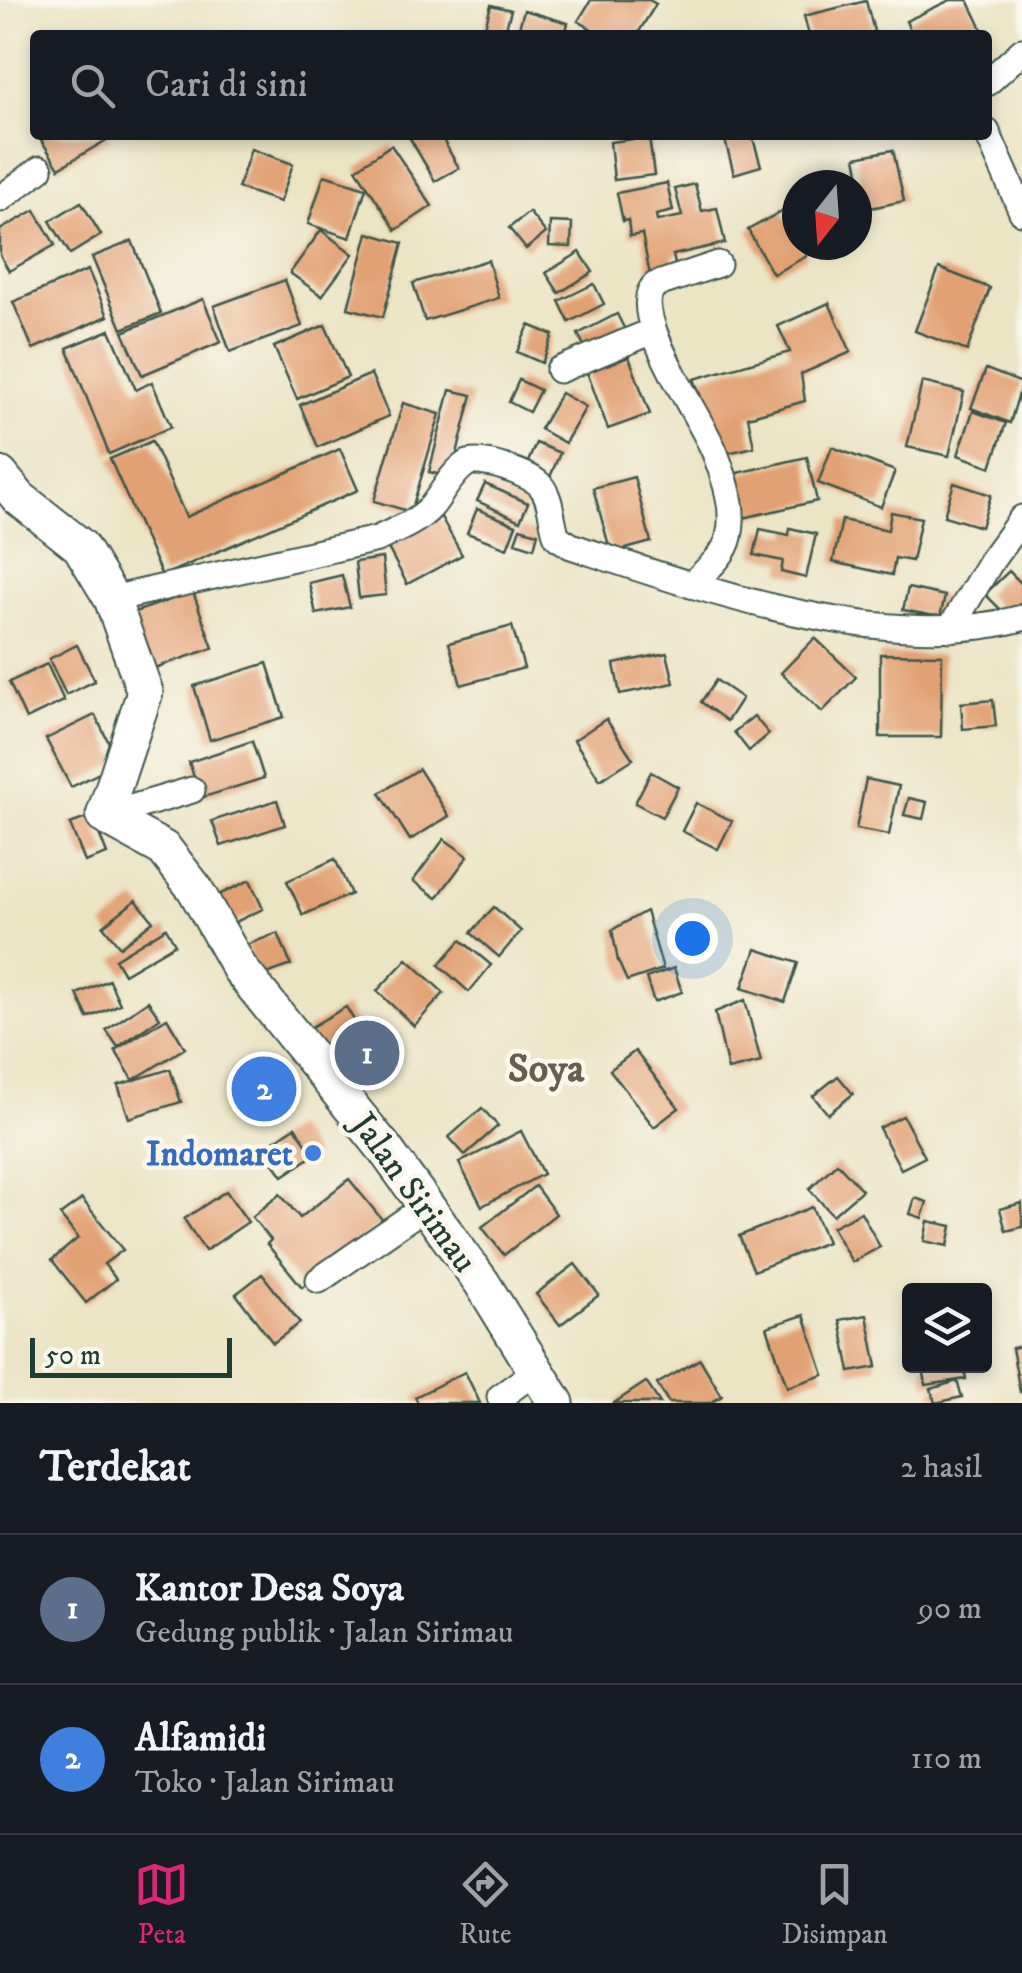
<!DOCTYPE html>
<html lang="id">
<meta charset="utf-8">
<style>
body{margin:0;font-family:"IM FELL DW Pica",serif;background:#242831;color:#f1f3f6}
.controls{position:absolute;right:30px;bottom:30px;display:grid;overflow:hidden;border-radius:10px;box-shadow:0 5px 15px #0003}
.controls button{width:90px;height:90px;display:grid;place-items:center;padding:0;border:0;border-bottom:2px solid #363941;background:#171b24;color:#f1f3f6;font:50px sans-serif}
.compass{position:absolute;left:782px;top:170px;width:90px;height:90px;border-radius:50%;background:#171b24;box-shadow:0 5px 15px #0003;rotate:197deg}
.scale{position:absolute;left:30px;bottom:25px;width:202px;box-sizing:border-box;padding-left:10px;border:5px solid #1f3d34;border-top:0;font-size:28px;line-height:35px;white-space:nowrap;color:#1f3d34;-webkit-text-stroke:8px #fbf7ec;paint-order:stroke}
.you{position:absolute;left:692px;top:938px;width:35px;height:35px;margin:-25px;border:8px solid #fff;border-radius:50%;background:#1a73e8;box-shadow:0 0 0 15px #1a73e833}
.badge{display:grid;place-items:center;width:65px;height:65px;border-radius:50%;background:#db2777;color:#fff;font-size:32px;font-weight:700}
.pin{position:absolute;translate:-50% -50%;border:5px solid #fff;box-shadow:0 2px 10px #0006}
.list{margin:0;padding:0;list-style:none}
h2{display:flex;justify-content:space-between;align-items:center;height:130px;margin:0;padding:0 40px;font-size:42px}
h2 small{font-size:32px;font-weight:400;color:#9ea1a6}
.list li{display:grid;grid-template-columns:65px 1fr auto;gap:30px;align-items:center;box-sizing:border-box;height:150px;padding:0 40px;border-top:2px solid #363941}
.list b{display:block;font-size:38px;white-space:nowrap}
.list p{margin:0;font-size:32px;white-space:nowrap;color:#9ea1a6}
.list em{font-size:32px;font-style:normal;color:#9ea1a6}
.icon{flex:none;width:55px;height:55px;fill:none;stroke:currentColor;stroke-width:2;stroke-linecap:round;stroke-linejoin:round}
.map{position:relative;flex:none;width:1022px;height:1403px;overflow:hidden}
.search{position:absolute;background:#171b24;box-shadow:0 5px 15px #0003;left:30px;right:30px;top:30px;height:110px;display:flex;align-items:center;gap:25px;box-sizing:border-box;padding:0 35px;border-radius:10px;color:#9ea1a6;font-size:38px}
.sheet{height:430px;background:#171b24}
nav{display:flex;justify-content:space-around;align-items:center;box-sizing:border-box;height:140px;border-top:2px solid #363941;background:#171b24;font-size:28px;color:#9ea1a6}
nav a{display:grid;justify-items:center;gap:5px}
nav .on{color:#db2777}
.map>svg:first-child{display:block}
</style>
<div class="map">
<svg width="1022" height="1403" viewBox="0 0 1022 1403">
<rect width="100%" height="100%" fill="#fbf7ec"/>
<filter id="ink" filterUnits="userSpaceOnUse"><feTurbulence type="fractalNoise" baseFrequency=".01" numOctaves="2"/><feDisplacementMap in="SourceGraphic" scale="20" xChannelSelector="R" yChannelSelector="G"/><feConvolveMatrix kernelMatrix="1 2 1 2 8 2 1 2 1" color-interpolation-filters="sRGB"/></filter>
<filter id="wash" filterUnits="userSpaceOnUse"><feTurbulence type="fractalNoise" baseFrequency=".0048" numOctaves="4" result="noise"/><feDisplacementMap in="SourceGraphic" scale="40" xChannelSelector="R" yChannelSelector="G"/><feGaussianBlur stdDeviation="2.25" result="paint"/><feColorMatrix in="noise" values="0 0 0 0 0 0 0 0 0 0 0 0 0 0 0 0 0 1.4 0 .05"/><feComposite in="paint" operator="in"/></filter>
<g filter="url(#wash)">
<rect width="100%" height="100%" fill="#ebe4c5"/>
<g id="blocks">
<g fill="#e2a175">
<polygon points="591,0 649,0 656,4 637,35 602,35 578,21"/>
<polygon points="950,0 968,0 985,35 912,35 906,21"/>
<polygon points="866,1 875,35 809,35 804,16"/>
<polygon points="491,5 511,10 504,35 483,34"/>
<polygon points="524,10 568,23 565,35 517,35"/>
<polygon points="38,135 115,135 59,168"/>
<polygon points="408,135 440,135 459,168 435,181"/>
<polygon points="744,135 752,135 761,166 734,174 725,140"/>
<polygon points="649,137 654,175 614,180 610,142"/>
<polygon points="391,145 432,206 396,230 356,169"/>
<polygon points="251,149 293,164 280,202 238,188"/>
<polygon points="893,150 904,201 866,209 856,157"/>
<polygon points="324,175 366,188 350,238 308,224"/>
<polygon points="667,183 673,211 656,215 657,221 682,216 675,189 695,184 702,211 717,208 725,243 673,255 676,269 650,275 642,234 630,236 628,220 623,221 617,193"/>
<polygon points="81,202 101,235 70,254 50,221"/>
<polygon points="35,210 55,245 9,271 0,255 0,230"/>
<polygon points="782,211 797,238 797,245 801,245 807,256 773,274 748,230"/>
<polygon points="529,212 546,233 526,249 509,228"/>
<polygon points="550,222 572,223 571,247 549,246"/>
<polygon points="321,230 353,254 322,296 290,273"/>
<polygon points="368,233 403,243 383,317 348,308"/>
<polygon points="132,241 161,313 122,329 92,257"/>
<polygon points="580,252 593,272 559,293 546,273"/>
<polygon points="488,260 499,298 425,321 413,283"/>
<polygon points="939,268 990,288 967,351 915,331"/>
<polygon points="88,270 108,316 33,349 13,302"/>
<polygon points="285,280 302,326 230,352 214,306"/>
<polygon points="594,284 604,304 569,322 559,301"/>
<polygon points="203,299 221,342 142,375 123,332"/>
<polygon points="829,303 851,352 801,374 805,401 748,417 754,447 723,454 694,379 790,352 778,326"/>
<polygon points="617,314 628,336 589,355 578,334"/>
<polygon points="325,325 348,377 297,399 274,347"/>
<polygon points="529,325 553,335 542,363 517,352"/>
<polygon points="110,330 136,390 152,382 171,427 109,454 67,348"/>
<polygon points="629,357 650,414 608,429 587,372"/>
<polygon points="986,369 1022,383 1010,423 971,408"/>
<polygon points="371,374 389,416 318,447 300,405"/>
<polygon points="519,380 540,390 529,412 509,402"/>
<polygon points="922,382 964,392 949,456 907,447"/>
<polygon points="450,390 472,395 451,477 429,472"/>
<polygon points="561,393 586,407 565,443 540,429"/>
<polygon points="403,403 440,414 411,512 374,501"/>
<polygon points="973,411 1006,423 991,467 958,455"/>
<polygon points="152,441 186,517 340,449 358,490 162,576 110,459"/>
<polygon points="536,443 560,453 550,477 526,467"/>
<polygon points="832,447 895,471 881,507 818,483"/>
<polygon points="807,457 817,501 743,518 733,474"/>
<polygon points="634,477 651,542 611,553 593,488"/>
<polygon points="954,483 991,495 981,527 944,516"/>
<polygon points="485,484 528,503 520,521 477,501"/>
<polygon points="477,509 516,525 507,548 467,533"/>
<polygon points="891,512 921,518 912,561 895,558 892,575 833,562 842,520 888,530"/>
<polygon points="441,517 462,555 407,584 387,546"/>
<polygon points="520,528 538,533 534,548 515,542"/>
<polygon points="790,528 816,534 806,578 781,572 783,561 754,555 760,529 789,535"/>
<polygon points="382,558 386,595 359,598 355,562"/>
<polygon points="1009,571 1022,584 1022,602 1007,616 985,594"/>
<polygon points="342,575 350,607 316,614 309,583"/>
<polygon points="908,588 945,596 940,617 903,610"/>
<polygon points="193,592 213,648 146,671 126,615"/>
<polygon points="512,626 524,668 461,685 449,643"/>
<polygon points="815,638 856,677 822,712 781,673"/>
<polygon points="77,645 95,681 66,695 49,659"/>
<polygon points="667,653 674,683 620,694 614,664"/>
<polygon points="880,654 942,655 941,737 880,737"/>
<polygon points="267,663 284,717 210,740 194,686"/>
<polygon points="47,664 64,701 26,719 9,682"/>
<polygon points="716,680 742,698 727,721 701,702"/>
<polygon points="993,700 996,726 963,729 961,703"/>
<polygon points="95,715 119,763 71,787 46,739"/>
<polygon points="754,716 769,734 749,751 734,732"/>
<polygon points="606,719 633,759 600,780 574,740"/>
<polygon points="252,741 264,778 201,798 189,762"/>
<polygon points="419,769 449,816 410,840 380,793"/>
<polygon points="651,772 678,787 662,817 635,803"/>
<polygon points="866,779 899,786 889,835 856,829"/>
<polygon points="909,798 927,802 923,819 904,815"/>
<polygon points="277,800 285,825 221,846 212,821"/>
<polygon points="696,803 732,821 718,849 682,831"/>
<polygon points="92,816 107,854 85,862 70,824"/>
<polygon points="444,839 468,856 437,898 413,881"/>
<polygon points="335,859 351,894 303,915 287,881"/>
<polygon points="250,880 263,909 225,927 212,898"/>
<polygon points="136,900 153,921 120,947 103,926"/>
<polygon points="494,907 521,931 499,957 471,933"/>
<polygon points="646,911 663,969 627,981 618,961 612,930"/>
<polygon points="166,928 175,944 124,974 115,959"/>
<polygon points="278,933 291,965 259,977 246,945"/>
<polygon points="461,940 491,965 469,992 439,965"/>
<polygon points="756,949 798,963 785,1002 742,988"/>
<polygon points="407,959 444,993 414,1026 377,991"/>
<polygon points="674,968 682,992 654,1002 646,978"/>
<polygon points="109,980 120,1004 88,1018 77,994"/>
<polygon points="745,1000 761,1062 728,1070 715,1012"/>
<polygon points="148,1001 160,1018 118,1047 106,1030"/>
<polygon points="346,1007 359,1028 319,1052 306,1030"/>
<polygon points="167,1018 185,1048 133,1080 115,1050"/>
<polygon points="635,1051 679,1108 654,1127 610,1070"/>
<polygon points="170,1069 181,1102 129,1118 118,1085"/>
<polygon points="838,1076 853,1094 828,1114 813,1096"/>
<polygon points="482,1108 498,1126 465,1155 449,1137"/>
<polygon points="903,1116 925,1157 901,1169 879,1128"/>
<polygon points="295,1127 314,1155 283,1176 263,1148"/>
<polygon points="521,1131 543,1174 482,1206 459,1163"/>
<polygon points="837,1163 862,1190 833,1215 809,1189"/>
<polygon points="349,1179 384,1222 302,1287 267,1244 271,1240 252,1217 280,1194 300,1218"/>
<polygon points="535,1186 556,1214 504,1255 482,1227"/>
<polygon points="226,1191 248,1222 205,1251 184,1219"/>
<polygon points="915,1198 927,1202 922,1218 910,1214"/>
<polygon points="82,1199 123,1250 104,1264 116,1279 86,1303 52,1260 78,1238 60,1215"/>
<polygon points="1022,1203 1022,1227 1006,1231 1000,1209"/>
<polygon points="812,1207 827,1242 754,1271 739,1236"/>
<polygon points="861,1212 880,1247 852,1262 832,1227"/>
<polygon points="928,1221 952,1226 948,1246 924,1241"/>
<polygon points="575,1264 599,1295 560,1325 536,1294"/>
<polygon points="262,1274 300,1323 273,1343 236,1294"/>
<polygon points="804,1315 824,1375 787,1387 767,1327"/>
<polygon points="867,1315 877,1367 850,1372 840,1320"/>
<polygon points="1022,1346 1022,1392 1020,1392 1012,1348"/>
<polygon points="700,1359 722,1396 710,1403 669,1403 657,1384"/>
<polygon points="964,1366 966,1379 926,1385 923,1367"/>
<polygon points="465,1372 480,1403 418,1403 415,1397"/>
<polygon points="957,1381 962,1397 935,1403 931,1389"/>
<polygon points="646,1382 660,1403 614,1403"/>
</g>
</g>
</g>
<g filter="url(#ink)">
<use href="#blocks" fill-opacity="0" stroke="#3e564a" stroke-width="2.5"/>
<g fill="none" stroke-linecap="round" stroke-linejoin="round">
<g stroke="#3e564a" stroke-width="29">
<g id="minor">
<polyline points="987,83 1022,51"/>
<polyline points="987,132 1022,212"/>
<polyline points="0,199 40,169"/>
<polyline points="559,370 653,331"/>
<path d="M691 585C704 572 725 556 729 537 736 509 725 479 715 453 703 420 625 312 655 285L718 264"/>
<path d="M112 599 377 539C396 530 416 523 431 507 442 494 451 474 466 464 479 456 530 474 540 485 552 498 551 521 557 537L571 546C701 589 886 655 1022 618"/>
<polyline points="950,629 991,561 1022,518"/>
<polyline points="104,816 192,790"/>
<polyline points="319,1280 426,1206"/>
<polyline points="503,1403 500,1397 536,1371"/>
</g>
</g>
<g stroke="#3e564a" stroke-width="39">
<polyline id="secondary" points="0,475 19,498 80,546 112,599 145,692 104,816 164,849 195,889 240,969 384,1148 482,1283 556,1403"/>
</g>
<use href="#minor" stroke="#fff" stroke-width="25"/>
<use href="#secondary" stroke="#fff" stroke-width="35"/>
</g>
</g>
<circle fill="#3f7fe0" stroke="#fbf7ec" stroke-width="4" cx="313" cy="1153" r="10"/>
<g text-anchor="middle" stroke-width="9" stroke-linejoin="round" paint-order="stroke">
<g font-size="35" font-weight="bold" fill="#366cbe" stroke="#fbf7ec" text-anchor="end">
<text x="293" y="1165">Indomaret</text>
</g>
<g font-size="35" fill="#1f3d34" stroke="#fbf7ec">
<text transform="translate(415 1192) rotate(54)" y="12">Jalan Sirimau</text>
</g>
<g font-size="40" font-weight="bold" fill="#63604b" stroke="#fbf7ec">
<text x="546" y="1081">Soya</text>
</g>
</g>
</svg>
<div class="controls">
<button><svg class="icon" aria-label="layers" viewBox="0 0 24 24"><path d="M12 4l9 5-9 5-9-5zM3 14l9 5 9-5"/></svg></button>
</div>
<svg class="compass" viewBox="-18 -18 36 36"><path d="M0-13l5 13h-10z" fill="#e53935"/><path d="M0 13l5-13h-10z" fill="#9ea1a6"/></svg>
<div class="scale">50 m</div>
<div class="you"></div>
<div class="pin badge" style="left:367px;top:1053px;background:#5c6f8a">1</div>
<div class="pin badge" style="left:264px;top:1089px;background:#3f7fe0">2</div>
<div class="search"><svg class="icon" aria-label="search" viewBox="0 0 24 24"><circle cx="10" cy="10" r="6"/><path d="M15 15l6 6"/></svg>Cari di sini</div>
</div>
<section class="sheet">
<h2>Terdekat<small>2 hasil</small></h2>
<ul class="list">
<li><span class="badge" style="background:#5c6f8a">1</span><div><b>Kantor Desa Soya</b><p>Gedung publik · Jalan Sirimau</p></div><em>90 m</em></li>
<li><span class="badge" style="background:#3f7fe0">2</span><div><b>Alfamidi</b><p>Toko · Jalan Sirimau</p></div><em>110 m</em></li>
</ul>
</section>
<nav>
<a class="on"><svg class="icon" aria-label="map" viewBox="0 0 24 24"><path d="M3 6l6-2 6 2 6-2v14l-6 2-6-2-6 2zM9 4v14M15 6v14"/></svg>Peta</a>
<a><svg class="icon" aria-label="directions" viewBox="0 0 24 24"><path d="M12 3l9 9-9 9-9-9zM9 14v-3h6M13 9l2 2-2 2"/></svg>Rute</a>
<a><svg class="icon" aria-label="saved" viewBox="0 0 24 24"><path d="M7 4h10v16l-5-4-5 4z"/></svg>Disimpan</a>
</nav>
